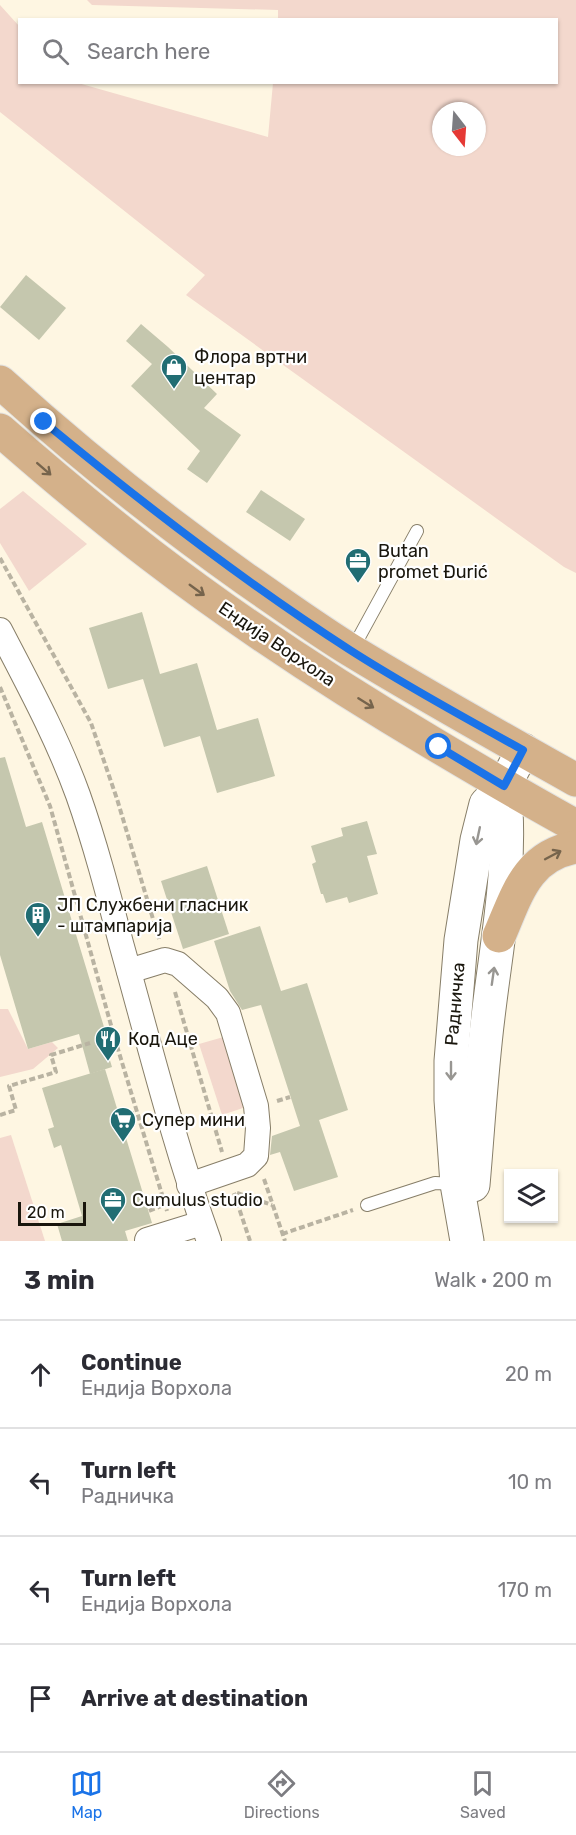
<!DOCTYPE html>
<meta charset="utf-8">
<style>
body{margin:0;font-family:Rubik,sans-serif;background:#f7f7f7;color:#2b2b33}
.controls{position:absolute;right:18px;bottom:18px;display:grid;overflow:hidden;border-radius:0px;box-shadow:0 2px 4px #0004}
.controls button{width:54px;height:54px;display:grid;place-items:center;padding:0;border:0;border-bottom:2px solid #e1e1e2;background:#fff;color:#2b2b33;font:30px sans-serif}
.compass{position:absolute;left:432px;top:102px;width:54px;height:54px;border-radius:50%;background:#fff;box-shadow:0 2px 4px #0004;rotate:163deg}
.scale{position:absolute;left:18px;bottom:15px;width:68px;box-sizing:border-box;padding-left:6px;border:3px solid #19160d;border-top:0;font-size:16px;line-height:21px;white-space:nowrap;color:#19160d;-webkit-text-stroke:4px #fff;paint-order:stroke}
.stop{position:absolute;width:18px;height:18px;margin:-14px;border:4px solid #1a73e8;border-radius:50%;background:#fff}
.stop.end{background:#1a73e8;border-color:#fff;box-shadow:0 2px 6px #0008}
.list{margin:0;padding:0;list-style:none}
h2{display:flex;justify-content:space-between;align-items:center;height:78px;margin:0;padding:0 24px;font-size:26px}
h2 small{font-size:20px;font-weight:400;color:#7c7c81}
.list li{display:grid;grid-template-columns:39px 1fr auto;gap:18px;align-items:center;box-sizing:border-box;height:108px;padding:0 24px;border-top:2px solid #e1e1e2}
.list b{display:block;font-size:22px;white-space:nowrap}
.list p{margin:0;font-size:20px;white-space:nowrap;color:#7c7c81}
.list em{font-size:20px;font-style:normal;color:#7c7c81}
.icon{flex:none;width:33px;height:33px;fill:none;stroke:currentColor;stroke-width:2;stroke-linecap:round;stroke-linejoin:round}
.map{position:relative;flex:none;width:576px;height:1241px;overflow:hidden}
.search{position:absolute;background:#fff;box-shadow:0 2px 4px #0004;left:18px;right:18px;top:18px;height:66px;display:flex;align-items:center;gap:15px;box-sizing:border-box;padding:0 21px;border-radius:0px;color:#7c7c81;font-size:22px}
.sheet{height:510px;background:#fff}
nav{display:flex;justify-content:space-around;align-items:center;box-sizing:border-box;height:84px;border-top:2px solid #e1e1e2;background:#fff;font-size:16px;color:#7c7c81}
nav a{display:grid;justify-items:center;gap:3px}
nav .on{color:#1a73e8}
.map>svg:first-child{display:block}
</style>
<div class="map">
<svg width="576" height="1241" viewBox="0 0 576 1241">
<rect width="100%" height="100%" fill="#fef6e2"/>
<g fill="#f3d8cd" fill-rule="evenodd">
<path d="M87 0H576V573L564 567 186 295 205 275 0 112V5L19 26 20 82 78 83 268 137 273 83 556 82V20H278V10L92 5ZM441 111H477V147H441Z"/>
<polygon points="23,491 87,544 29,591 0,543 0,509"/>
<polygon points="0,1009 8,1009 28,1049 52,1042 58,1048 33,1069 0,1077"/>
<polygon points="227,1036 249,1106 222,1115 199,1044"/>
<polygon points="11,1135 45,1241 0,1241 0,1138"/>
</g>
<g fill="#c5c7ae">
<polygon points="26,275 66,308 39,340 0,307"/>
<polygon points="141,324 168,347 217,394 204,408 241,435 207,483 187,469 200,451 131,386 152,364 126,341"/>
<polygon points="261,490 305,519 290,541 246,512"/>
<polygon points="142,612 160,674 197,663 217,730 258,718 275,776 217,793 200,736 164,747 143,679 108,689 89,628"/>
<polygon points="5,757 26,827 42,822 104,1027 100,1028 112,1067 90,1074 79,1034 28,1049 0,955 0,758"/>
<polygon points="367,821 377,854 367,856 378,894 349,903 347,897 326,903 323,894 321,894 312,864 316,862 311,846 343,836 341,828"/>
<polygon points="207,866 229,934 183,949 161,881"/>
<polygon points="260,926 281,991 307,983 348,1110 319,1120 338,1177 294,1191 280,1152 270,1155 272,1136 300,1126 261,1005 242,1010 230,991 214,941"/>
<polygon points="105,1069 152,1223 125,1231 128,1241 62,1241 57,1224 82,1216 61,1145 54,1148 48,1129 54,1127 42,1088"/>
</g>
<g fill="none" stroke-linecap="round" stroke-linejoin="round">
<g stroke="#877e68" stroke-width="14">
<g id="lane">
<polyline points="352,650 417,531"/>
<polyline points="367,1205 435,1183 455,1184"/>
</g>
</g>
<g stroke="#877e68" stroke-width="26">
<g id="street">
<path d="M0 630C28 684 57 737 78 795 95 843 108 893 121 943 149 1043 174 1144 209 1241"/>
<polyline points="129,971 165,960 178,964 217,998 228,1013 256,1106 258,1128 256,1156 247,1165 189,1185"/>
<polyline points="147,1240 202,1223"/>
</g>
</g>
<g stroke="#877e68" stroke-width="35">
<g id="secondary">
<path d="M473 1185C478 1129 481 1073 488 1017 497 940 513 863 504 786"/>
<polyline points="467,1241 457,1184 451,1100 451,1061 461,940 477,840 486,804 504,786 523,750"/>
</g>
</g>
<g stroke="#e3e3e2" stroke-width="35">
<g id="primary">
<path d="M0 382C78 453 161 519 247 580 282 604 316 629 352 651 426 696 501 738 576 780"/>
<path d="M0 430C49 473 99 515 151 555 241 624 336 686 434 744 481 772 528 800 576 826"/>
<path d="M499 936C517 895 526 856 576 847"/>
</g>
</g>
<g stroke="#b9b3a2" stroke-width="4" stroke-dasharray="6 3" stroke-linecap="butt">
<polyline points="0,558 91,723 117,799 159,939"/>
<polyline points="0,687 50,806 114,1036 167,1211"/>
<polyline points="175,992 222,1152"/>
<polyline points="103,1039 114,1036"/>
<polyline points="277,1101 290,1097"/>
<polyline points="0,1115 16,1110 9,1086 56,1072 51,1055 90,1043"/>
<polyline points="120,1118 137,1112"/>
<polyline points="264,1179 285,1241"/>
<polyline points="234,1193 250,1241"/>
<polyline points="237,1193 272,1205"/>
<polyline points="149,1211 166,1204"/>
<polyline points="282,1234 353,1210"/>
</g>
<use href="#lane" stroke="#fff" stroke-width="12"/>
<use href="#street" stroke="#fff" stroke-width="24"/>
<use href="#secondary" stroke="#fff" stroke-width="33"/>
<use href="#primary" stroke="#d4b18a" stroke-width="33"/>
</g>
<defs><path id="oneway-shaft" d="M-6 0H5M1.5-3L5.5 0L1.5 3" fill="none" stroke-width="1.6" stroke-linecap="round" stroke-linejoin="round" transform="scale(1.5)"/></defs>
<g stroke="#76644c">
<use href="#oneway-shaft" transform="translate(44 469) rotate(41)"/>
<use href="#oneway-shaft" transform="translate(197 590) rotate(36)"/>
<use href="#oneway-shaft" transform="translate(366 703) rotate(32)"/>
<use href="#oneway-shaft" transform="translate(553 855) rotate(-28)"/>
</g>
<g stroke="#989692">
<use href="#oneway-shaft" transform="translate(478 836) rotate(102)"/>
<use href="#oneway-shaft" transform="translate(493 976) rotate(-82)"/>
<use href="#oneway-shaft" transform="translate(451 1071) rotate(90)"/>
</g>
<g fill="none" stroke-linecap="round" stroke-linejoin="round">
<path stroke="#1a73e8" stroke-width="8" d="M44 422C142 503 243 581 350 650 406 686 465 718 523 750L504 786 439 747"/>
</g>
<defs>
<g id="shop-pin" transform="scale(1.35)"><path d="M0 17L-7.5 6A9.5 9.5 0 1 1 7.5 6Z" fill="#216d73" stroke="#fff"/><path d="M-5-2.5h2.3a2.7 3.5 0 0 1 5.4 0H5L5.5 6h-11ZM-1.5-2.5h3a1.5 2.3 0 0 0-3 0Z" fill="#fff"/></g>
<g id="office-pin" transform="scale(1.35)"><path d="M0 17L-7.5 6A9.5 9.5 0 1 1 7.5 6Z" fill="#216d73" stroke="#fff"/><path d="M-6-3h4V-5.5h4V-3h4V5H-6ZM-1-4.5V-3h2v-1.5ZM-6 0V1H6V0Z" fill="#fff"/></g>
<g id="building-pin" transform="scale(1.35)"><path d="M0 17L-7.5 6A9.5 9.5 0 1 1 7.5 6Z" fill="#216d73" stroke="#fff"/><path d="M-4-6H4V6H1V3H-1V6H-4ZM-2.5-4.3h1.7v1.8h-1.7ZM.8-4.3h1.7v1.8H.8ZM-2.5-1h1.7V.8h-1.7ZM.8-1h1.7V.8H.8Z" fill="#fff"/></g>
<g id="restaurant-pin" transform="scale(1.35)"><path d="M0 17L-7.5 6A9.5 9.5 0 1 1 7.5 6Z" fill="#216d73" stroke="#fff"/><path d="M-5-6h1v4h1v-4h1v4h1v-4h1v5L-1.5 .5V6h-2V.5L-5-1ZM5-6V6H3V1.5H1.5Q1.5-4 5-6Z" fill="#fff"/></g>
<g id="supermarket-pin" transform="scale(1.35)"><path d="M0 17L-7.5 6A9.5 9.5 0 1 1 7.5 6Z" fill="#216d73" stroke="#fff"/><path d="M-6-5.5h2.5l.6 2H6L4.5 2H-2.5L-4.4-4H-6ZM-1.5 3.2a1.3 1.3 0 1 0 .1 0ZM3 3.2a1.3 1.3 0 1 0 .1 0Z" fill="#fff"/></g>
</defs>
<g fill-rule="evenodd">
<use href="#shop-pin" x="174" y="367"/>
<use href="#office-pin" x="358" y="561"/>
<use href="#building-pin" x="38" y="915"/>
<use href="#restaurant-pin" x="108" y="1039"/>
<use href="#supermarket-pin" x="123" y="1120"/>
<use href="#office-pin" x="113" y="1200"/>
</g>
<g text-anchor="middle" stroke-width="4.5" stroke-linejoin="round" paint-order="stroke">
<g font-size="18" fill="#19160d" stroke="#fff" text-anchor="start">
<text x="194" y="363">Флора вртни<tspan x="194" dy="21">центар</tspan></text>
<text x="378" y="557">Butan<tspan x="378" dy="21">promet Đurić</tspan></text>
<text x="57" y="911">ЈП Службени гласник<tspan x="57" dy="21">- штампарија</tspan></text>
<text x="128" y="1045">Код Аце</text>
<text x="142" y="1126">Супер мини</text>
<text x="132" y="1206">Cumulus studio</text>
</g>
<g font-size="18" fill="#19160d" stroke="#fff">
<text transform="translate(277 644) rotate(34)" y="6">Ендија Ворхола</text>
<text transform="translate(455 1004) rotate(-85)" y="6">Радничка</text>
</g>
</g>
</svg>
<div class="controls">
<button><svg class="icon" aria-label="layers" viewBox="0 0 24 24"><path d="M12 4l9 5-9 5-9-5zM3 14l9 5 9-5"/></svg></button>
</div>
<svg class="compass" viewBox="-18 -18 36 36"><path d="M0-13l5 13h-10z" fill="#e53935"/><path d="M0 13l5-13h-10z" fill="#7c7c81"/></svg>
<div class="scale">20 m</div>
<div class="stop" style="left:439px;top:747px"></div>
<div class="stop end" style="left:44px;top:422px"></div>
<div class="search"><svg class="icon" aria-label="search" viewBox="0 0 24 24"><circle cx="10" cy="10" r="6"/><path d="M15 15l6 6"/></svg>Search here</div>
</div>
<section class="sheet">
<h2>3 min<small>Walk · 200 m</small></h2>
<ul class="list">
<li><svg class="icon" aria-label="ahead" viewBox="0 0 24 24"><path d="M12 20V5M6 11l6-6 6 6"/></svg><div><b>Continue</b><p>Ендија Ворхола</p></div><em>20 m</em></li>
<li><svg class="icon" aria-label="left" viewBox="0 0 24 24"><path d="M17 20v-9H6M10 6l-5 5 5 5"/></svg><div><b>Turn left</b><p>Радничка</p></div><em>10 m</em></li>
<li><svg class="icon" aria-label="left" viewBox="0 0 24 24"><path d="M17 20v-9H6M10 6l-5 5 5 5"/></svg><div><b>Turn left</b><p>Ендија Ворхола</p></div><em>170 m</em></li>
<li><svg class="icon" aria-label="arrive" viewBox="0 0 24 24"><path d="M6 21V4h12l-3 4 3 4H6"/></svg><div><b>Arrive at destination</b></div></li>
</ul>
</section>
<nav>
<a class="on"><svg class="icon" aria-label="map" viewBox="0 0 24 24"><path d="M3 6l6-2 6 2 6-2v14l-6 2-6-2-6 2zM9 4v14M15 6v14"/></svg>Map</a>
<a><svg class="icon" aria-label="directions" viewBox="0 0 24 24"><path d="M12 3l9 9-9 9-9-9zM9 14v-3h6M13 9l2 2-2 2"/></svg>Directions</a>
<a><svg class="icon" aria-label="saved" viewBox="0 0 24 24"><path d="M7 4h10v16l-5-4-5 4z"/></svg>Saved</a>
</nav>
